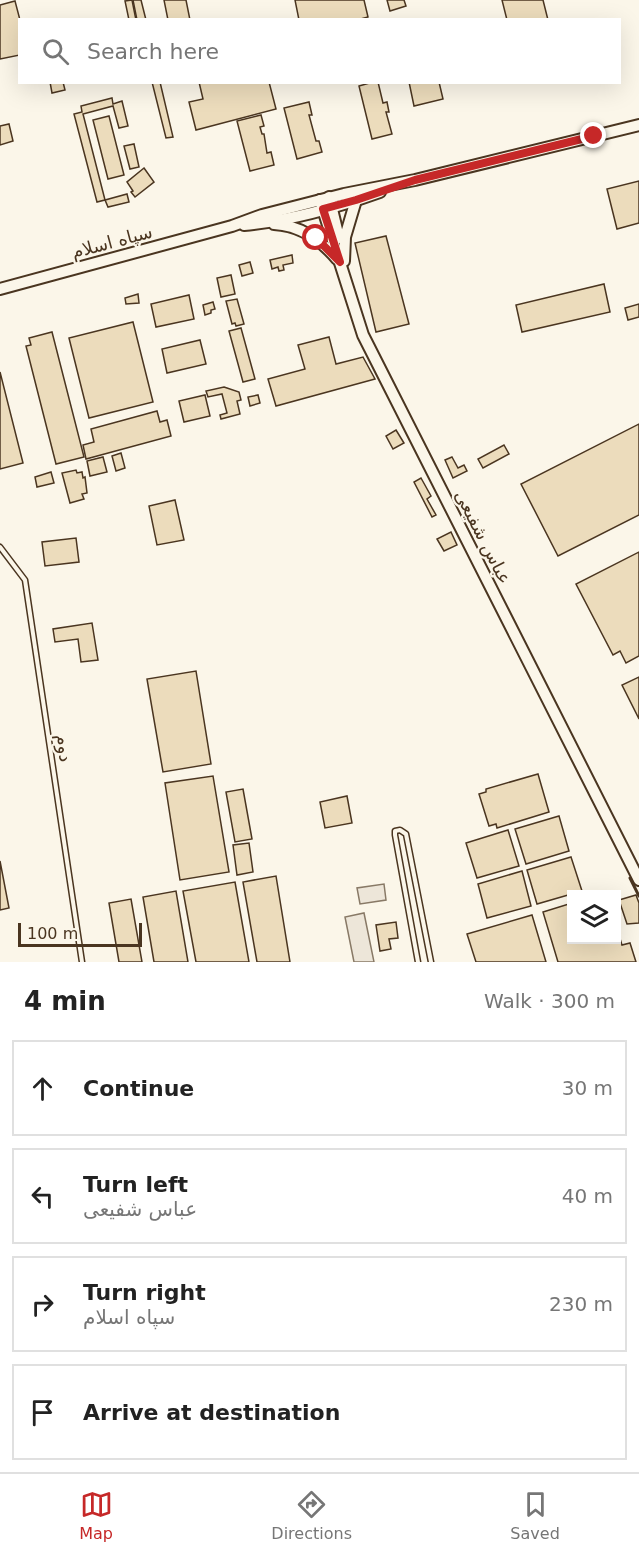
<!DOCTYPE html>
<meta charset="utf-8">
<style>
body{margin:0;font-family:"DejaVu Sans","Noto Naskh Arabic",sans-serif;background:#f6f6f6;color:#222}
.controls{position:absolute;right:18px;bottom:18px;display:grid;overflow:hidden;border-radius:0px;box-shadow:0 6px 24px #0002}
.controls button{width:54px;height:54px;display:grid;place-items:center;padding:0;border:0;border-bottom:2px solid #e0e0e0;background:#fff;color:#222;font:30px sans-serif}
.scale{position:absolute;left:18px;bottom:15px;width:124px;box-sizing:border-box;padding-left:6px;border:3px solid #4a3520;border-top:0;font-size:16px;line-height:21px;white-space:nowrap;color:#4a3520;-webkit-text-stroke:4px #fbf6e9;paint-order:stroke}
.stop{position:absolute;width:18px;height:18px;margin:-14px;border:4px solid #c62828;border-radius:50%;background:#fff}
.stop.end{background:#c62828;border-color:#fff;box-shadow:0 2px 6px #0008}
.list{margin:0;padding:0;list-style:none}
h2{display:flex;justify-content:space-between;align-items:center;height:78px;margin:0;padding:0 24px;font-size:26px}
h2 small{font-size:20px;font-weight:400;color:#767676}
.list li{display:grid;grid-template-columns:39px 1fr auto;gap:18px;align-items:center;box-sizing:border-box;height:96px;margin:0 12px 12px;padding:0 12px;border:2px solid #e0e0e0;border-radius:0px}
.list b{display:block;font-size:22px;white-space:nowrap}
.list p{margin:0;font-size:20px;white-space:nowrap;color:#767676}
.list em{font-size:20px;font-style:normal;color:#767676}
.icon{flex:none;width:33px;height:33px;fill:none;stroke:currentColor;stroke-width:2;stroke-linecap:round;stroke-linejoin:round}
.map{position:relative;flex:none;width:639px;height:962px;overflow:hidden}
.search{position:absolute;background:#fff;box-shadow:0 6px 24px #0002;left:18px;right:18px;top:18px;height:66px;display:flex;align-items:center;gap:15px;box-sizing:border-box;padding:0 21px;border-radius:0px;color:#767676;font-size:22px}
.sheet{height:510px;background:#fff}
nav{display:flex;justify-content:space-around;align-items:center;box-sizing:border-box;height:84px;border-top:2px solid #e0e0e0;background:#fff;font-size:16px;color:#767676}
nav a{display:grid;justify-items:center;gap:3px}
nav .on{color:#c62828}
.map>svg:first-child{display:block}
</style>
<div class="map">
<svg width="639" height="962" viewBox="0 0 639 962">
<rect width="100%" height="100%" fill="#fbf6e9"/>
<g fill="#ede6d9" stroke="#887966" stroke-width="1.5">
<polygon points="384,884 386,900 360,904 357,888"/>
<polygon points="364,913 374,962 354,962 345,917"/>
</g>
<g fill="#ecdcbc" stroke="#4a3520" stroke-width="1.5">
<polygon points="132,0 136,20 129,20 125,1"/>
<polygon points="133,0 141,0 146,20 137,20"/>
<polygon points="164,0 186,0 190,20 168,20"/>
<polygon points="295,0 364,0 368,17 357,20 299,20"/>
<polygon points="387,0 404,0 406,6 390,11"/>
<polygon points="502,0 543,0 548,20 507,20"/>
<polygon points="15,1 20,20 20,55 0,59 0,5"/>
<polygon points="50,82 63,82 65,90 52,93"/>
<polygon points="152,82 160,82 173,137 166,138"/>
<polygon points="199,82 269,82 276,109 196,130 189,102 203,99"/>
<polygon points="373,82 378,82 383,103 387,102 389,112 386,112 392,134 372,139 359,86"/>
<polygon points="409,82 439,82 443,99 414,106"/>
<polygon points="112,98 113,104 122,101 128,126 119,128 113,106 83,114 105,200 127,194 129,202 108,207 105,200 97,202 74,114 82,112 81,106"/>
<polygon points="309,102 312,115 309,115 316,141 319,141 322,152 297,159 284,108"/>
<polygon points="261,115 264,126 260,127 262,134 264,134 267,153 271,152 274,165 250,171 237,121"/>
<polygon points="109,116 124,175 108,179 93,120"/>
<polygon points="9,124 13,141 0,145 0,126"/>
<polygon points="134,144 139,167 130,169 124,146"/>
<polygon points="144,168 154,182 135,197 131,192 133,191 127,182"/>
<polygon points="639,181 639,223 617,229 607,189"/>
<polygon points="386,236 409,324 376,332 355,243"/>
<polygon points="292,255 293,263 283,265 284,270 279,271 278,267 272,269 270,260"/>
<polygon points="250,262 253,273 242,276 239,265"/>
<polygon points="231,275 235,294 221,297 217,278"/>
<polygon points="604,284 610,312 522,332 516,305"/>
<polygon points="138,294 139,303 126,304 125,298"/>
<polygon points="189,295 194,319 156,327 151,304"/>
<polygon points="237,299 244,324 236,326 235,323 232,324 226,301"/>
<polygon points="213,302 215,309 211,310 211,313 205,315 203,305"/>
<polygon points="639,304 639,317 628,320 625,308"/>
<polygon points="133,322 153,402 89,418 69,338"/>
<polygon points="241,328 255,379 243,382 229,331"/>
<polygon points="52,332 84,457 56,464 26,346 31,345 29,338"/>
<polygon points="329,337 336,364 363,357 375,379 276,406 268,379 305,369 298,345"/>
<polygon points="200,340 206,364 167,373 162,349"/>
<polygon points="0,372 23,463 0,469"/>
<polygon points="224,387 239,392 241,400 237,401 240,414 221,419 220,415 227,413 222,394 208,397 206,391"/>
<polygon points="205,395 210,416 184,422 179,401"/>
<polygon points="258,395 260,403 250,406 248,397"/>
<polygon points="157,411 160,422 167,420 171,436 86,459 83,445 94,442 91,429"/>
<polygon points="639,424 639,515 558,556 521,484"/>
<polygon points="396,430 404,443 393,449 386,436"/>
<polygon points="504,445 509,454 483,468 478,459"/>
<polygon points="121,453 125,468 116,471 112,456"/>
<polygon points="103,457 107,472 90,476 87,461"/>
<polygon points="452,457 458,468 464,465 467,471 453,478 445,460"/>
<polygon points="76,470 77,473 82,472 83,478 85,477 87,493 82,494 84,499 70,503 62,473"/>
<polygon points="51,472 54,483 37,487 35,477"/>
<polygon points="421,478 431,496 427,499 436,515 432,517 414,482"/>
<polygon points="175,500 184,540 157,545 149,506"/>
<polygon points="451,532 457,545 444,551 437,539"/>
<polygon points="76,538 79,562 45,566 42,542"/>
<polygon points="639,552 639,656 626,663 620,651 613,655 576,584"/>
<polygon points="92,623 98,660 81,662 78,639 55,642 53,629"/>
<polygon points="196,671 211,764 163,772 147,679"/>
<polygon points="639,677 639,719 622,685"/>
<polygon points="538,774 549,812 497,828 496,824 489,826 479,794 486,792 486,789"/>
<polygon points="213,776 229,872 180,880 165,783"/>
<polygon points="243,789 252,839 235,842 226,792"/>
<polygon points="347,796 352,823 325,828 320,802"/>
<polygon points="559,816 569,851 526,864 515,829"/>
<polygon points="508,830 519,866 477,878 466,843"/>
<polygon points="249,843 253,872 237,875 233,845"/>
<polygon points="571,857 582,891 537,904 527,870"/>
<polygon points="0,861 9,908 0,910"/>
<polygon points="522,871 531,906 487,918 478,884"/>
<polygon points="276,876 290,962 257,962 243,882"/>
<polygon points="235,882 249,962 196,962 183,891"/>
<polygon points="176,891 188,962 154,962 143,897"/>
<polygon points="636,895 639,903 639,923 627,924 619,900"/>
<polygon points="131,899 142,962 119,962 109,903"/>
<polygon points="572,903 572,939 616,939 616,926 622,945 630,943 636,962 558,962 543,912"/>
<polygon points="532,915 546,962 476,962 467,934"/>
<polygon points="396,922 398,938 389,939 391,949 380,951 376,925"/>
</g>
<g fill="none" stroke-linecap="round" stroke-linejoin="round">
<g stroke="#4a3520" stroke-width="7">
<g id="lane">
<polyline points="0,547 25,580 82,962"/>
<polyline points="418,962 395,835 395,831 400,830 406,834 431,962"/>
</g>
</g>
<g stroke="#4a3520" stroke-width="14">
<g id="secondary">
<polyline points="329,197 339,238"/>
<polyline points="320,200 363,335 639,880"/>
<path d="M274 224C299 225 321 240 337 259"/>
<path d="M244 225C289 221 338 207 380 192"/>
<polyline points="344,261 345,237 356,200"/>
<polyline points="0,289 232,226 262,215 344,194 415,180 639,125"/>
</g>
</g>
<use href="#lane" stroke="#fbf6e9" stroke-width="4"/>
<use href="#secondary" stroke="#fbf6e9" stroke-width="10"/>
<polyline stroke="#4a3520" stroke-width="3" points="630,878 639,896"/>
</g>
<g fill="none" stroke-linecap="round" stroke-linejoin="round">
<polyline stroke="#c62828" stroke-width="8" points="316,238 340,262 323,209 356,200 415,180 594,136"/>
</g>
<g text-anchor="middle" stroke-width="4.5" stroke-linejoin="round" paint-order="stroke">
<g font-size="18" fill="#4a3520" stroke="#fbf6e9">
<text transform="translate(112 242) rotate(-15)" y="6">سپاه اسلام</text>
<text transform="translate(483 537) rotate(63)" y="6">عباس شفیعی</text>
<text transform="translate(64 748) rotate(82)" y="6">دوم</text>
</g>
</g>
</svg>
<div class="controls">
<button><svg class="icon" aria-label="layers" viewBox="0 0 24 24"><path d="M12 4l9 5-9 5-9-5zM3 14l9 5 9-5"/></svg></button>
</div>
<div class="scale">100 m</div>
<div class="stop" style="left:316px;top:238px"></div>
<div class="stop end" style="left:594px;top:136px"></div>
<div class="search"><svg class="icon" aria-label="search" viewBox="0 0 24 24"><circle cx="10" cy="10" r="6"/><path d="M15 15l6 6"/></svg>Search here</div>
</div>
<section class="sheet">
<h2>4 min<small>Walk · 300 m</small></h2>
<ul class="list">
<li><svg class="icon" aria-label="ahead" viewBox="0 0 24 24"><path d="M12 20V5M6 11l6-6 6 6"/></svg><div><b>Continue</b></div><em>30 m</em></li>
<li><svg class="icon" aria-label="left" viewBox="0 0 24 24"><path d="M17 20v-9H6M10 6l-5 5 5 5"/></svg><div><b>Turn left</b><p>عباس شفیعی</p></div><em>40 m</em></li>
<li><svg class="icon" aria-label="right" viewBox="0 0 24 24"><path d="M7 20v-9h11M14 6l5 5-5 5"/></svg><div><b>Turn right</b><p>سپاه اسلام</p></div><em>230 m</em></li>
<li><svg class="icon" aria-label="arrive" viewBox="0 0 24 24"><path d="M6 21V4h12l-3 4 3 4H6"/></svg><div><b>Arrive at destination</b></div></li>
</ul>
</section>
<nav>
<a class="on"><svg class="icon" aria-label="map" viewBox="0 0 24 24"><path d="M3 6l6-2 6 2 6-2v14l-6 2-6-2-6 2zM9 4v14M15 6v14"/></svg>Map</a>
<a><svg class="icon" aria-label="directions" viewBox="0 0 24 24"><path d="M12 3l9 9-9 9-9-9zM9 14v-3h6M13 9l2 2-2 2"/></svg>Directions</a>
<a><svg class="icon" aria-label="saved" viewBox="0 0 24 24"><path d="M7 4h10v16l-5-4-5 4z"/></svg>Saved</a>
</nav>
